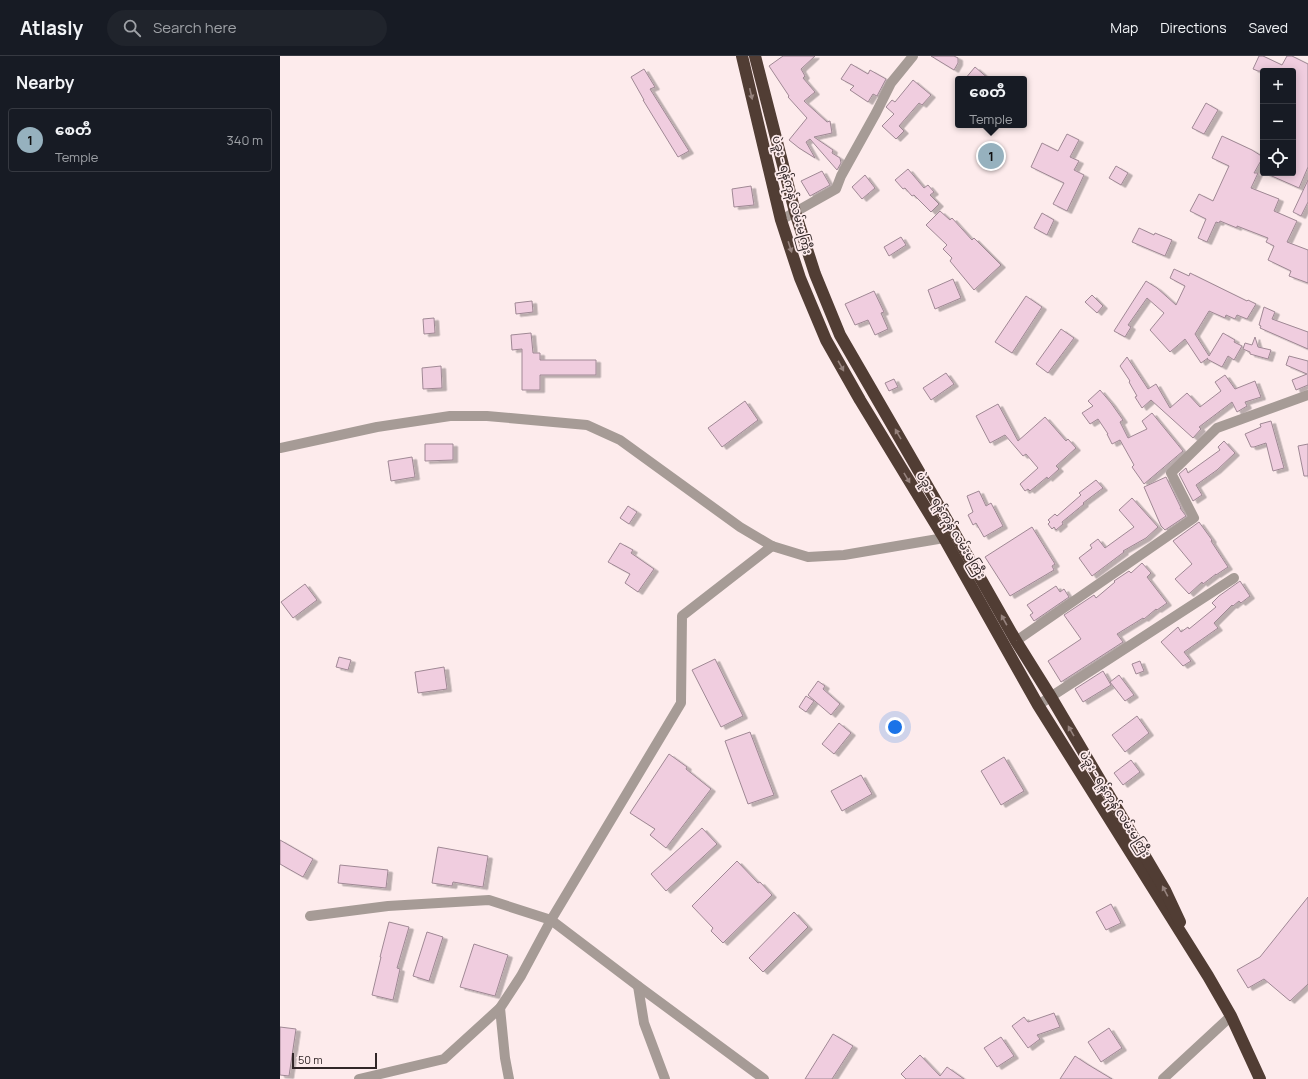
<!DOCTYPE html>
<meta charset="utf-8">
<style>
body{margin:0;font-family:Manrope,"Noto Sans Myanmar",sans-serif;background:#20242c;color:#f1f3f6}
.controls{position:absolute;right:12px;top:12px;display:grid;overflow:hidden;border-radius:4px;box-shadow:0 2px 10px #0003}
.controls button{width:36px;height:36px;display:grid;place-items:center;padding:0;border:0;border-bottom:1px solid #363941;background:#171b24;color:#f1f3f6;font:20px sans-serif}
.scale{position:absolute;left:12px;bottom:10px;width:85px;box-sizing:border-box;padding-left:4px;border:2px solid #312627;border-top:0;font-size:11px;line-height:14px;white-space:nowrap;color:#312627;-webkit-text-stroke:3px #fdebec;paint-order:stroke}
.you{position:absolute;left:615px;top:671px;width:14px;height:14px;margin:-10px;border:3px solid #fff;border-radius:50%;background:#1a73e8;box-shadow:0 0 0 6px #1a73e833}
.badge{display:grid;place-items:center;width:26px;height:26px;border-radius:50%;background:#96b1be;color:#111;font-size:13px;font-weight:700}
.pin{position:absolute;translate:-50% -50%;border:2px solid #fff;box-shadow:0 1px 4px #0006}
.popup{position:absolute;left:675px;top:20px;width:72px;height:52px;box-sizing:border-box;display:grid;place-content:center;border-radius:4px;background:#171b24;filter:drop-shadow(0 1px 3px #0005);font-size:13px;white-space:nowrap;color:#9ea1a6}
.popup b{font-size:15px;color:#f1f3f6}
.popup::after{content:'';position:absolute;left:50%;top:100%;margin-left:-8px;border:8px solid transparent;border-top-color:#171b24}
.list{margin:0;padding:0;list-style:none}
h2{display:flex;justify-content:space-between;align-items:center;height:52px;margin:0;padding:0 16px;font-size:17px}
h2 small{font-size:13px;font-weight:400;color:#9ea1a6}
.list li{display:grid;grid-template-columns:26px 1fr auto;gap:12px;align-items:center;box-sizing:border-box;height:64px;margin:0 8px 8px;padding:0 8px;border:1px solid #363941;border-radius:4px}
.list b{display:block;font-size:15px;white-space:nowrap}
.list p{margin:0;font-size:13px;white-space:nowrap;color:#9ea1a6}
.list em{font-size:13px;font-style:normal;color:#9ea1a6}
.icon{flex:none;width:22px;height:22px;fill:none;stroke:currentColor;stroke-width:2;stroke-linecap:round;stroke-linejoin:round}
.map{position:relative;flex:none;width:1028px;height:1023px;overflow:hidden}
header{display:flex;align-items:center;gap:24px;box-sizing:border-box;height:56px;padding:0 20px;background:#171b24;border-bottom:1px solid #363941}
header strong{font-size:19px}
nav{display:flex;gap:22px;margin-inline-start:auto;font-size:14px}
.search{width:280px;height:36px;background:#20242c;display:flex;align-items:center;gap:10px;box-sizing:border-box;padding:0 14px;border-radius:22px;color:#9ea1a6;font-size:15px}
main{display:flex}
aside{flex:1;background:#171b24}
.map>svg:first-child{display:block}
</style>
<header>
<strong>Atlasly</strong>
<div class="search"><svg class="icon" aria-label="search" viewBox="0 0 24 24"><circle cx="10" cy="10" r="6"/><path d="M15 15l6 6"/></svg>Search here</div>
<nav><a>Map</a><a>Directions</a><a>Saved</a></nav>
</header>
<main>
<aside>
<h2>Nearby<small></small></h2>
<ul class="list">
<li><span class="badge">1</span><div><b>စေတီ</b><p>Temple</p></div><em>340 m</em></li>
</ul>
</aside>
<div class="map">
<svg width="1028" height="1023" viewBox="0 0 1028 1023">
<defs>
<filter id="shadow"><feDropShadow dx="4.5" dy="2.5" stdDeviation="0" flood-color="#0004"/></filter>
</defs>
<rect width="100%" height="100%" fill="#fdebec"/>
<g fill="#f0cddf" stroke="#9f8894" filter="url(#shadow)">
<polygon points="503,0 535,0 521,13 525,20 523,22 535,36 524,45 547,66 550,65 552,77 534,81 553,94 552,97 560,102 561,107 557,114 530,83 526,86 535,102 519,92 509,84 527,62 508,41 509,40 489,10"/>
<polygon points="651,0 674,0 678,2 678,7 674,14"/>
<polygon points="979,0 983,0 1002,9 1007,0 1012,0 1028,8 1028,111 1019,132 985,117 1013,117 1013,15 978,15 973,13"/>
<polygon points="571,8 588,18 590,14 606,23 597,40 593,38 588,46 570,34 574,30 561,23"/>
<polygon points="695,11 709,23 685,23"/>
<polygon points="364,13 375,31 370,33 409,95 398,101 363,44 364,44 351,21"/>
<polygon points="633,24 651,39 642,49 639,47 619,70 624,75 616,83 602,70 614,58 606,51 612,44 615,46"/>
<polygon points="926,47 938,54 924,78 912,72"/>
<polygon points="787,78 799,84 790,101 799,105 794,114 804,119 787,155 773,148 784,127 751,111 762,87 778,95"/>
<polygon points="942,80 972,94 983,101 974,117 978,117 971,132 999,143 994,155 1017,165 1007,186 1028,194 1028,227 1009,220 1011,215 988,204 994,190 986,186 988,182 957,170 957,172 940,165 939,167 936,166 927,186 918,182 926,163 910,155 919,138 933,145 949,110 932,102"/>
<polygon points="836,110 848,117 841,129 829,122"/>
<polygon points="628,113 644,132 648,129 654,136 650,139 659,148 651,156 634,139 632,140 625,132 623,133 615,124"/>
<polygon points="542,115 550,129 530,140 521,125"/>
<polygon points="585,119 595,132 582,143 572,131"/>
<polygon points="1028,124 1028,146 1021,160 1013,156"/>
<polygon points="471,130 474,149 454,151 452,133"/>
<polygon points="660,155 670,164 672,162 692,184 694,182 721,209 694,234 670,205 672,202 663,193 667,189 646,169"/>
<polygon points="762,157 774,164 767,179 754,172"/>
<polygon points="859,172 874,179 875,177 892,184 885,200 852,186"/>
<polygon points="621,181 626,189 609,200 604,191"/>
<polygon points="894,213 909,220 910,217 967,245 968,244 976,248 967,263 957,259 955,263 946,259 945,262 929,255 915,278 929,300 943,277 955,284 954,286 962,290 954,304 948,300 942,311 927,303 928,302 921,307 905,283 890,296 870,274 884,257 867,242 848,269 851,271 845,281 834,275 866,225 877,232 896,249 905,230 890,222"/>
<polygon points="673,223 681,242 655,253 648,234"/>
<polygon points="594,235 604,256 601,257 608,273 595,279 588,264 575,269 565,248"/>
<polygon points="812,239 823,250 817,257 805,246"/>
<polygon points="746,240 762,251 732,297 715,286"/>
<polygon points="252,245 253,256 236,258 235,247"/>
<polygon points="984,251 995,256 992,263 1028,276 1028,293 980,272 981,270 979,269"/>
<polygon points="154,262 155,277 144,278 143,263"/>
<polygon points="781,273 794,282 768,317 756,308"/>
<polygon points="251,277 253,297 260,297 260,304 316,304 316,319 260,319 260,334 242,334 242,293 232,294 231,279"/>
<polygon points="975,281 978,291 991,294 988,303 970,298 970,296 963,293 965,287 972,289"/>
<polygon points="1009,300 1028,305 1028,329 1016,334 1012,324 1027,318 1006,309"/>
<polygon points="847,301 868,333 876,328 890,352 907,337 920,351 941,335 935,326 945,319 955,333 975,325 981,341 965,346 967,350 957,356 952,346 919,371 921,373 913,382 871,344 862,352 855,341 857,340 849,326 850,325 840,310"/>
<polygon points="161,310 162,332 143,333 142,312"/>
<polygon points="666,317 674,328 651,344 643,332"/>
<polygon points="614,323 618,331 609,335 605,327"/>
<polygon points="820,334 831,347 843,364 840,366 848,382 867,373 862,365 872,357 903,395 864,428 852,411 854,409 840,384 832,388 827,378 828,378 818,363 810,368 802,357 813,350 808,345"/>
<polygon points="465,345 478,364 442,391 428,372"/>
<polygon points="718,348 738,385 765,361 786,385 788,383 796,392 776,410 779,413 768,423 767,421 750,435 748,433 745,435 740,428 758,412 746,398 743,400 725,379 710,387 696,360"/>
<polygon points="991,365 1004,412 993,415 986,387 974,391 971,391 965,378 981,371 980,368"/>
<polygon points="944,385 955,397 937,414 916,429 922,439 913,445 899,418 906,412 908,417 940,394 938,391"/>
<polygon points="145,388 173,388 173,404 145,405"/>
<polygon points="1028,388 1028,420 1024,420 1018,390"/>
<polygon points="132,401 135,421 111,425 108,405"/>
<polygon points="886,421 901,452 900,452 906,460 885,474 881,470 864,431"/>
<polygon points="816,424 823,432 803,447 804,448 782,466 783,468 776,474 774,471 772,473 768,468 770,466 768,464 775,458 777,460 801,439 799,437"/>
<polygon points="699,435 706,450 711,447 723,470 704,481 696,467 693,469 688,459 693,456 687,440"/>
<polygon points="852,442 878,471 866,482 843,495 844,496 812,520 799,502 812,492 810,489 818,483 825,492 854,471 839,454"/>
<polygon points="348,450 357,456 349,468 340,462"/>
<polygon points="919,466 932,484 931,485 948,511 936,519 936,518 923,528 922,526 909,538 895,523 912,508 893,485"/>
<polygon points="752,471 775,508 772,510 774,514 730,540 705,501"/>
<polygon points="340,487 353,494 351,497 374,513 358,536 345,527 350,518 328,506"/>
<polygon points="862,507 871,517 867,521 887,547 877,554 876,553 864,563 863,562 837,578 843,586 781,626 768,605 801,583 784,559 814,539 816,542 835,526 834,525 849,515 851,517"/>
<polygon points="960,525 970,540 961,547 959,545 953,550 952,549 934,567 938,572 904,596 911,605 903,610 881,586 898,571 901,576 908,571 909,573 936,551 932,547 939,540"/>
<polygon points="25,528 37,544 13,562 1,546"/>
<polygon points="776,530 780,536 784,533 789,541 754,565 750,559 753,557 747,549"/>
<polygon points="59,601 71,604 68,614 56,611"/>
<polygon points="435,603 463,660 441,671 412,614"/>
<polygon points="860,605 864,615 856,618 852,608"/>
<polygon points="164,611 167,633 138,637 135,616"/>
<polygon points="823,615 831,629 803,646 795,633"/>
<polygon points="839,619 854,639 845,645 830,626"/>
<polygon points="538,625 545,630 543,633 560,648 551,659 528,639"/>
<polygon points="526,640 534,645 526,656 519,651"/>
<polygon points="857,660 869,677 845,696 832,679"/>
<polygon points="559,667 571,677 554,698 542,688"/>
<polygon points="470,676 494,739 468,748 445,685"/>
<polygon points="389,698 407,711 406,713 431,733 386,792 370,779 375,773 350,757"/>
<polygon points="724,701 744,735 721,749 701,715"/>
<polygon points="851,704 860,716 843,729 834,717"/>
<polygon points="581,719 592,738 562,755 551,735"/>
<polygon points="422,772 437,788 386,835 371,818"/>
<polygon points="0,784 33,803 23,821 0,808"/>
<polygon points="158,791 208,800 203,831 173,826 172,830 152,827"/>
<polygon points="457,805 478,827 480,826 492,839 443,887 431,875 433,872 412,850"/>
<polygon points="60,809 108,814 106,832 58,827"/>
<polygon points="1028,841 1028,928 1010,945 984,923 968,932 957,914 980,901"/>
<polygon points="831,848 841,867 826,874 816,856"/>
<polygon points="514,856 528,871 483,916 469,902"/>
<polygon points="109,866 129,871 117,912 120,913 113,944 92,939 101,901 100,901"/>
<polygon points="147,876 163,881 149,925 133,920"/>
<polygon points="194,888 228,899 215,940 180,931"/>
<polygon points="774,957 780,971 757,979 760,983 748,992 732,970 744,961 748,966"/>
<polygon points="0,971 16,973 9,1020 0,1019"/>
<polygon points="829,972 842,992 821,1006 808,986"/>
<polygon points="553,978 573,990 552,1023 525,1023"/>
<polygon points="721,981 734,1000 717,1011 704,992"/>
<polygon points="640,999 660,1020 667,1011 684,1023 626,1023 621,1018"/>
<polygon points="795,1000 807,1008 832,1023 780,1023"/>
</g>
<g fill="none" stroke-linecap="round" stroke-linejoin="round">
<g stroke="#a69b96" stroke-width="10">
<polyline points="501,164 556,133 561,120 596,57 611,27 633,0"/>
<polyline points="0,392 97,371 170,360 207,360 307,369 340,384 460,471 492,490 528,501 564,499 664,482 670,478"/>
<polyline points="736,585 914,462 891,417 937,372 1028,339"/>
<polyline points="758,649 954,522"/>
<polyline points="30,860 108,850 209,844 271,864 358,930 484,1023"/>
<polyline points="358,930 364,967 385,1023"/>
<polyline points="220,952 225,1002 229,1023"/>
<polyline points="79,1023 164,1003 220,952 241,920 271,864 401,647 402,560 492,490"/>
<polyline points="883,1023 951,960"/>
</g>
<g stroke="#513d34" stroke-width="12">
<polyline points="462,0 501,164 520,222 546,284 580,344 664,482 758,649 928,920 951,960 980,1023"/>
<polyline points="475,0 515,156 535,218 560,279 674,476 736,585 771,641 885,834 900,866"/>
</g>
</g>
<defs><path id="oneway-solid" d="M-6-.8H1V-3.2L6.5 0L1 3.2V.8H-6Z"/></defs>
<g fill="#96837e">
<use href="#oneway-solid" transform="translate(471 38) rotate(77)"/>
<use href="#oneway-solid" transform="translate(510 191) rotate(72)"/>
<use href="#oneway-solid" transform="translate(561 310) rotate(61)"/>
<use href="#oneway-solid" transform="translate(618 378) rotate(-120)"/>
<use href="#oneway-solid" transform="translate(627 422) rotate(59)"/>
<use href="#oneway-solid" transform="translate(724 564) rotate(-119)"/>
<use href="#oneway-solid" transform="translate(791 675) rotate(-120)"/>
<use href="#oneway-solid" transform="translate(885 835) rotate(-118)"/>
</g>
<g text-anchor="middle" stroke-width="3.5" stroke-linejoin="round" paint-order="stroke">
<g font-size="12" fill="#312627" stroke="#fdebec">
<text transform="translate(512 139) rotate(75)" y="4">ပဲခူး - ရန်ကုန် လမ်းမကြီး</text>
<text transform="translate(671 469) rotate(59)" y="4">ပဲခူး - ရန်ကုန် လမ်းမကြီး</text>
<text transform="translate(835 748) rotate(58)" y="4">ပဲခူး - ရန်ကုန် လမ်းမကြီး</text>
</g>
</g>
</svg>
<div class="controls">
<button>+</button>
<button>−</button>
<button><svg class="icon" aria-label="locate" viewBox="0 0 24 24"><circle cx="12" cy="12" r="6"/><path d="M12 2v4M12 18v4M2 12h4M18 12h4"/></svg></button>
</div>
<div class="scale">50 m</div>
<div class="you"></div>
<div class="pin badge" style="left:711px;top:100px">1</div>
<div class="popup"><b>စေတီ</b>Temple</div>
</div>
</main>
